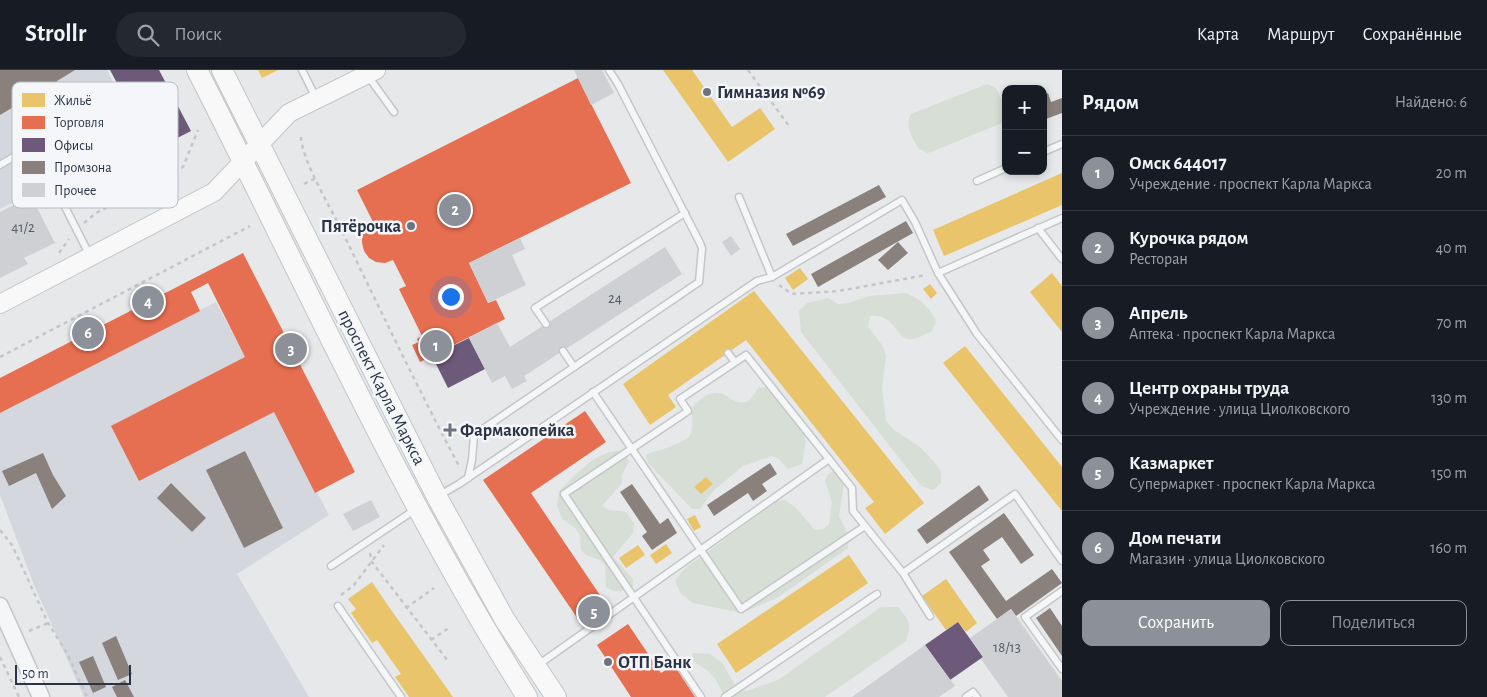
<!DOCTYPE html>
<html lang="ru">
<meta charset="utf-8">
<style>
body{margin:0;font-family:"Alegreya Sans",sans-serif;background:#242831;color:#f1f3f6}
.controls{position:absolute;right:15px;top:15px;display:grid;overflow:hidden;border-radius:10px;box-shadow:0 2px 8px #0003}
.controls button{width:45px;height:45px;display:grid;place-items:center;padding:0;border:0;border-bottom:1px solid #363941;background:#171b24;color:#f1f3f6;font:25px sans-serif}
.scale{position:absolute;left:15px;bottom:12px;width:116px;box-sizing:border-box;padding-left:5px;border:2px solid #2b3445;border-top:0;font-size:14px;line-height:18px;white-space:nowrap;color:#2b3445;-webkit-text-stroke:4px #f4f6f9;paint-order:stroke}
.you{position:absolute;left:450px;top:226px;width:18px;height:18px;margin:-12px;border:4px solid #fff;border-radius:50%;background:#1a73e8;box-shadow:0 0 0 8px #1a73e833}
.badge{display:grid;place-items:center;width:32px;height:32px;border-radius:50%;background:#8c9099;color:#fff;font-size:16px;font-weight:700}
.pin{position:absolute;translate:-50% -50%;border:2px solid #fff;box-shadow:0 1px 5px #0006}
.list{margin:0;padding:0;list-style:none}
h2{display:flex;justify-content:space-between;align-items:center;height:65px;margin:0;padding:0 20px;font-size:21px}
h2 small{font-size:16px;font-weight:400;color:#9ea1a6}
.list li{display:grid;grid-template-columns:32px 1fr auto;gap:15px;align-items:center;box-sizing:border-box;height:75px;padding:0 20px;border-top:1px solid #363941}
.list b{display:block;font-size:19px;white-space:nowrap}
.list p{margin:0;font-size:16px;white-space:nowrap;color:#9ea1a6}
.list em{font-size:16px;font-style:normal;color:#9ea1a6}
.actions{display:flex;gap:10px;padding:15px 20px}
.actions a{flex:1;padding:11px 0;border:1px solid #8c9099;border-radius:10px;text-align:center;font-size:18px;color:#8c9099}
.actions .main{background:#8c9099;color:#fff}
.icon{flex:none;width:28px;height:28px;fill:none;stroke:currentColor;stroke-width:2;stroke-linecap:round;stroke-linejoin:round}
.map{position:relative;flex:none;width:1062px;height:627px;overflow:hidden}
header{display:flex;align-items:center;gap:30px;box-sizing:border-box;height:70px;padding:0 25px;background:#171b24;border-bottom:1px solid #363941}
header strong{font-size:24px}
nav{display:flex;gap:28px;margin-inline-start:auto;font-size:18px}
.search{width:350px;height:45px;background:#242831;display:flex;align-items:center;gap:12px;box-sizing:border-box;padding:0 18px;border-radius:28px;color:#9ea1a6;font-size:19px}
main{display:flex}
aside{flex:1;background:#171b24}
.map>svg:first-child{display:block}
</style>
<header>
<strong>Strollr</strong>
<div class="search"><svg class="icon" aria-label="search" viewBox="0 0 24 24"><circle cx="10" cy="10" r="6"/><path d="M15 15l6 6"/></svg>Поиск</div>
<nav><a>Карта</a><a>Маршрут</a><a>Сохранённые</a></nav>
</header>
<main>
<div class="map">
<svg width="1062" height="627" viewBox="0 0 1062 627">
<rect width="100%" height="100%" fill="#e6e8ea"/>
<g fill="#d4d7dd">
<polygon points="0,0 107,0 126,38 52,82 66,106 0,139"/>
<polygon points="216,232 329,445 237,504 309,627 84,627 34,515 0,425 0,343"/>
</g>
<g fill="#d6ded6">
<path d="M987 14 995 17C1001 27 1009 42 1002 53L931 82 927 83 919 79C913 70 904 54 911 44Z"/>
<path d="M906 223C920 229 931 238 936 252L932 261C926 264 919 268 913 269 894 272 898 243 870 246L868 257 882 275 886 286 882 319 886 351 894 360 920 377 935 393 941 402V413L933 420 921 416 801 262 799 241 807 233 828 228 838 234 849 233 869 226Z"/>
<path d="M759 317 768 318 774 323 794 352 804 364 806 371 802 394 788 399 779 389 772 386 743 396 713 421 700 439H692L648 393 646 385C654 380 657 382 664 379 693 367 693 370 692 338 697 331 709 321 719 323 730 325 737 338 749 330 753 327 756 321 759 317Z"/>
<path d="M618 381 624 384 629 391 622 405V413L602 436 609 440 626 442 634 454 633 463 613 487 633 509V517C624 522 614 523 606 517L605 495 600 490 586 485 581 480 580 465 575 458 562 449 557 436 559 421C576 405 594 382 618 381Z"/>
<polygon points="835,400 844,413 839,446 849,466 848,478 777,528 742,543 693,533 681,524 675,511 684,499 777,431 785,430 796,438 815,460 823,459 829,454 832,432 825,411 828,404"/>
<path d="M881 537H898C910 552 912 553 906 571L825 627H724C716 606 710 601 691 590L693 583 710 584 722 593 738 620 747 621 778 610Z"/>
</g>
<g fill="#e9c46a">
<polygon points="258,0 278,0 262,8"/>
<polygon points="663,0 692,0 732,57 760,38 775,59 728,92"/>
<polygon points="1062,103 1062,135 944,186 933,160"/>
<polygon points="800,198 808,209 793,220 785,208"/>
<polygon points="1052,203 1062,216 1062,262 1030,222"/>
<polygon points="930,214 937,223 931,229 923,219"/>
<polygon points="754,221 924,433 885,464 865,438 874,432 746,270 668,325 676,337 650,355 623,314"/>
<polygon points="965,276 1062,397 1062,441 943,293"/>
<polygon points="706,407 713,414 701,424 694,417"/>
<polygon points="695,445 701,457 694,461 687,449"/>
<polygon points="666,474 672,483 656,494 650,485"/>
<polygon points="638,475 645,485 626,498 619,488"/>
<polygon points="849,485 868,513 736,603 717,574"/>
<polygon points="946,509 977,553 966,562 958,552 946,560 922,526"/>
<polygon points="372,512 389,537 453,627 409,627 395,607 401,604 377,570 372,573 351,543 356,539 348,529"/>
</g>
<g fill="#e76f51">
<polygon points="578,8 631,113 469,193 488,233 496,230 505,249 420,292 412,275 419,272 417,269 422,266 399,219 406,216 393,190 385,193 376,192 369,188 364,181 362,173 362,164 367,157 373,152 357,120"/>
<polygon points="243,183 355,402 315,423 274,342 139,411 111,356 245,287 208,213 191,222 200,241 0,343 0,308"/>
<polygon points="585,341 606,372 531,423 606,534 580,552 483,410"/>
<polygon points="628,554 661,603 674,595 695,627 631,627 597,575"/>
</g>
<g fill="#6d597a">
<polygon points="110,0 159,0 191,61 75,120 56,83 133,43"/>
<polygon points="469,268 485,299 448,318 432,286"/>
<polygon points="958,552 983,587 950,610 925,575"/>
</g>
<g fill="#8a817c">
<polygon points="0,0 75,0 57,11 67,27 49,38 39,22 0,45"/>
<polygon points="1048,23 1051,32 1062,28 1062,43 1043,50 1043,25"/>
<polygon points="879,115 886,127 793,176 786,164"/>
<polygon points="906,151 913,163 818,217 811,204"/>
<polygon points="898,172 908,183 888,200 878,190"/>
<polygon points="245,381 283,458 244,478 206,400"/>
<polygon points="43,383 53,405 66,426 52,439 36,403 9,416 2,401"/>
<polygon points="770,393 777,404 762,414 767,421 753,431 748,423 714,446 707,435"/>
<polygon points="171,413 206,448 192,462 157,428"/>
<polygon points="632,414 660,454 668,448 677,463 652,480 642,466 647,462 620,422"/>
<polygon points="979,415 989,430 927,474 917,460"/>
<polygon points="1004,443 1034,485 1021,494 1002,467 983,480 990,490 981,496 1006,531 1052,499 1062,513 1016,546 1011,539 997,549 949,482"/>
<polygon points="1050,538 1062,556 1062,586 1036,548"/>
<polygon points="116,566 132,604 118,610 102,573"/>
<polygon points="93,586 106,617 93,623 79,592"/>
<polygon points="125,610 134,627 117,627 112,617"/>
</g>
<g fill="#ced0d3">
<polygon points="574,0 602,0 614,23 591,35"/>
<polygon points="31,126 55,173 24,188 28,194 0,208 0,142"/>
<polygon points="731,166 740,179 731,186 722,172"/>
<polygon points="520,168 525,179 512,185 526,215 488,233 469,193"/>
<polygon points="665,177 682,204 524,306 527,311 512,319 505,306 492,313 469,268 497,253 510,277"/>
<polygon points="371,430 380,447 353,461 343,444"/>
<polygon points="1011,539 1062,611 1062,627 1008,627 981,589 983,587 970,568"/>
<polygon points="925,575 955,616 939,627 852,627"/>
</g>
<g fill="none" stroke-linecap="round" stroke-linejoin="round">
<g stroke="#c4c6c8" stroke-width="9">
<g id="service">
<polyline points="302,0 316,28"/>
<polyline points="368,6 394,42"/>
<polyline points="1043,82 1062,74"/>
<polyline points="0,95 102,34"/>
<polyline points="977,111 1006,98"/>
<polyline points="58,123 90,186"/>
<polyline points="739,127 772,207"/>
<polyline points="1038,158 1062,189"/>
<polyline points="938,203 977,264 1062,370"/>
<polyline points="546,254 535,238 685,143"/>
<polyline points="563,281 574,297"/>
<polyline points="728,283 735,292"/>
<polyline points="593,322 741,539 865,456"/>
<polyline points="468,408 472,390 474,365 699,212 702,178 700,173 618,14 609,0"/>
<polyline points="440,425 459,414 757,211 772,207 902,130 915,152 938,203 1062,148"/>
<polyline points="331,496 416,439"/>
<polyline points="903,503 1015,424 1062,491"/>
<polyline points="1062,521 1025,547 1062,599"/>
<polyline points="338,536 401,627"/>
<polyline points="538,595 829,389"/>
<polyline points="701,627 564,424 688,341 680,329 746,285 852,418 853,441 903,503 930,546"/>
<polyline points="725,627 877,524"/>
<polyline points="966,627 973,622 977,627"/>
</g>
</g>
<g stroke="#c4c6c8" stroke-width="19">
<polyline id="tertiary" points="0,536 41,627"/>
</g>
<g stroke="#c4c6c8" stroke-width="20">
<polyline id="secondary" points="0,234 214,122 289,43 376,0"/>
</g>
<g stroke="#c2c5c8" stroke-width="22">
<g id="primary">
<path d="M197 0C304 210 401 427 527 627"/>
<polyline points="222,0 437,427 505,550 556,627"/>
</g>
</g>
<g stroke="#c5c6ca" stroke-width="2.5" stroke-dasharray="4 4" stroke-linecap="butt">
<polyline points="748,0 789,56"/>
<path d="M301 67C302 90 329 135 340 157 379 237 417 317 459 396"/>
<polyline points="304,114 316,108"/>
<polyline points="84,153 96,143 183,97 198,60"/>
<polyline points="59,183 69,169"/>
<polyline points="779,215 792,224 839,221 926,205"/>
<polyline points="0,287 250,156"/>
<polyline points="0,460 12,475 48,553 67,583 87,627"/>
<polyline points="370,483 372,492 448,591"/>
<polyline points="341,525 354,515 384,475"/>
<polyline points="406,538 434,518"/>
<polyline points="29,561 48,553"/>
<polyline points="431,570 450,557"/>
<polyline points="0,587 19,627"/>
</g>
<use href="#service" stroke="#f5f6f7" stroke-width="6"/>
<use href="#tertiary" stroke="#f5f6f7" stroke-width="16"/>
<use href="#secondary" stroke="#f8f8f8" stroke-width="18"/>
<use href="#primary" stroke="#f8f8f8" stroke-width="20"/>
</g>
<g fill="#6c737f" stroke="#f4f6f9" stroke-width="2">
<circle cx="707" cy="22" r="5"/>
<circle cx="411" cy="156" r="5"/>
<path d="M447.5 352.5h5v5h5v5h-5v5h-5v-5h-5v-5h5z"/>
<circle cx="608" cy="592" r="5"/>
</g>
<g text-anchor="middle" stroke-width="5" stroke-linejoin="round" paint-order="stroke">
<g font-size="15" fill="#545c69">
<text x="23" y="162">41/2</text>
<text x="615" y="233">24</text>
<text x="1007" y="582">18/13</text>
</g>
<g font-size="18" font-weight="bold" fill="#2b3445" stroke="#f4f6f9" text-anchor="start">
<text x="717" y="28">Гимназия №69</text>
<text x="401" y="162" text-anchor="end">Пятёрочка</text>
<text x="460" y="366">Фармакопейка</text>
<text x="618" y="598">ОТП Банк</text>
</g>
<g font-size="18" fill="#2b3445" stroke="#f4f6f9">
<text transform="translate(382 317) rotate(63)" y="6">проспект Карла Маркса</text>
</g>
</g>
<rect x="12" y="12" width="166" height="126" rx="8" fill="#f4f6f9" stroke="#b8bcc3" stroke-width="1"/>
<rect x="22" y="23" width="23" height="14" fill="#e9c46a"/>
<rect x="22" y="46" width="23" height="13" fill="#e76f51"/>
<rect x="22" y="68" width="23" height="14" fill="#6d597a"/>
<rect x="22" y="91" width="23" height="13" fill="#8a817c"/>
<rect x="22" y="113" width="23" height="14" fill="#ced0d3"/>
<g font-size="14" fill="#2b3445">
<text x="54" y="35">Жильё</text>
<text x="54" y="57">Торговля</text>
<text x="54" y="80">Офисы</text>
<text x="54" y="102">Промзона</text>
<text x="54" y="125">Прочее</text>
</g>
</svg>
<div class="controls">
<button>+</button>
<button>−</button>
</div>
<div class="scale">50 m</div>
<div class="you"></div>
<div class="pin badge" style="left:436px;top:276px">1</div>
<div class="pin badge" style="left:455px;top:140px">2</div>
<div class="pin badge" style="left:291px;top:279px">3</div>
<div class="pin badge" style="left:148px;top:232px">4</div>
<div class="pin badge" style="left:594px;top:542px">5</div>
<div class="pin badge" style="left:88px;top:263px">6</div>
</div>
<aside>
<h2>Рядом<small>Найдено: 6</small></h2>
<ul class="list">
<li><span class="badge">1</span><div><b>Омск 644017</b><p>Учреждение · проспект Карла Маркса</p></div><em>20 m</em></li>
<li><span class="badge">2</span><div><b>Курочка рядом</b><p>Ресторан</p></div><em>40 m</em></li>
<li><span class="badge">3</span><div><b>Апрель</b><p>Аптека · проспект Карла Маркса</p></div><em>70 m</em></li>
<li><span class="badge">4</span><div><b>Центр охраны труда</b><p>Учреждение · улица Циолковского</p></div><em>130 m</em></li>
<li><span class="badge">5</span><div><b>Казмаркет</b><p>Супермаркет · проспект Карла Маркса</p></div><em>150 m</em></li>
<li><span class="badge">6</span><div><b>Дом печати</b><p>Магазин · улица Циолковского</p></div><em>160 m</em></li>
</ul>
<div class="actions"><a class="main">Сохранить</a><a>Поделиться</a></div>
</aside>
</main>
